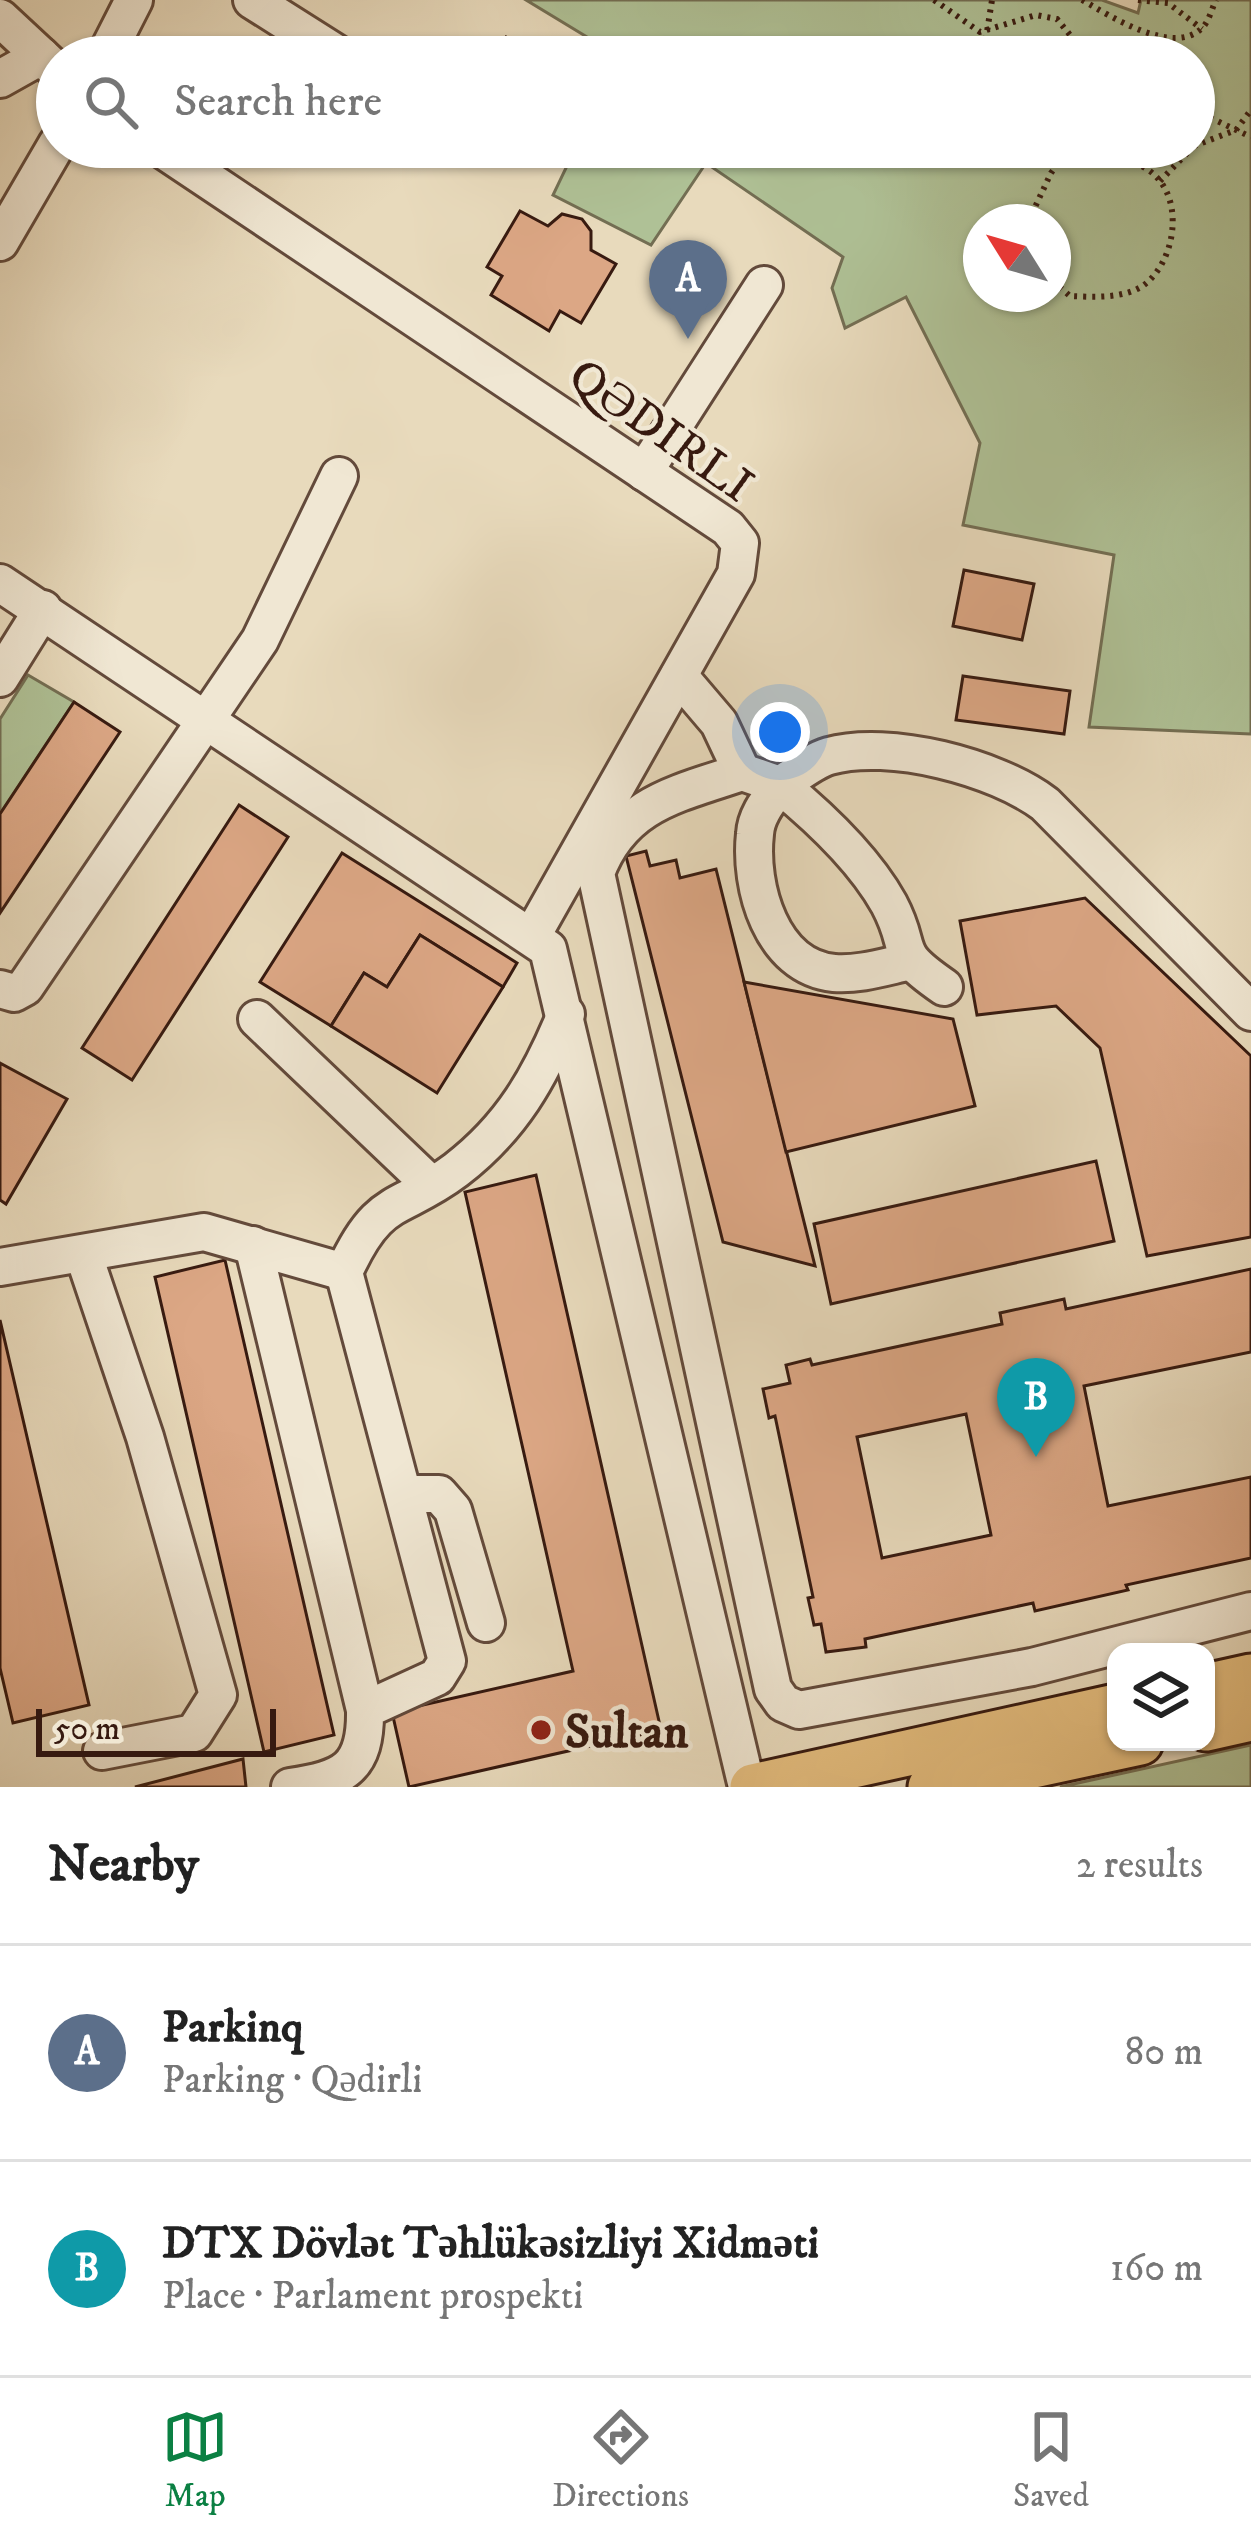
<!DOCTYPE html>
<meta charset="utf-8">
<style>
body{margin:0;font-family:"IM FELL DW Pica",serif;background:#f6f6f6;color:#222}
.controls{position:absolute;right:36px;bottom:36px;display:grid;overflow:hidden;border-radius:24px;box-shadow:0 3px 9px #0004}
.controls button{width:108px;height:108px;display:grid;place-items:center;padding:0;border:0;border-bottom:3px solid #e0e0e0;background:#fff;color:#222;font:60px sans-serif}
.compass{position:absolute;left:963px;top:204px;width:108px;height:108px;border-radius:50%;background:#fff;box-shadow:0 3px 9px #0004;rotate:307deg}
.scale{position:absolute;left:36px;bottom:30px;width:240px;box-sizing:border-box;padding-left:12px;border:6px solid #371a10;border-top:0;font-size:33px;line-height:42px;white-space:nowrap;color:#371a10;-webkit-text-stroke:9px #f0e7d3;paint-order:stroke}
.you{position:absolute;left:780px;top:732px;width:42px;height:42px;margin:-30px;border:9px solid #fff;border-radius:50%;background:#1a73e8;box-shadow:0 0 0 18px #1a73e833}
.badge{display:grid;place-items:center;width:78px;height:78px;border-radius:50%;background:#0b8043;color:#fff;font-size:39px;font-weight:700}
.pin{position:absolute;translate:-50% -99px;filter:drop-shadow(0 3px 6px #0008)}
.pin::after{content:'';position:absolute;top:63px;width:42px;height:36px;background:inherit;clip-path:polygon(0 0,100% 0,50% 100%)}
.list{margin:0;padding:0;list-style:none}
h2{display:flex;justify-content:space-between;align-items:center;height:156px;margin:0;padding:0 48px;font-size:51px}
h2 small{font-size:39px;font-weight:400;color:#767676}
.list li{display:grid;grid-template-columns:78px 1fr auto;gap:36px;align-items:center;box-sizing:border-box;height:216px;padding:0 48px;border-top:3px solid #e0e0e0}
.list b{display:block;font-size:45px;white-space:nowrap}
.list p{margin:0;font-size:39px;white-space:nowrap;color:#767676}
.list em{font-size:39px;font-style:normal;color:#767676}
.icon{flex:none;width:66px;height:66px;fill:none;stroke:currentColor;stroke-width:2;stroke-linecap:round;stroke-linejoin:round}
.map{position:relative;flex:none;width:1251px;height:1787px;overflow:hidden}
.search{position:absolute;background:#fff;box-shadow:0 3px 9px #0004;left:36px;right:36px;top:36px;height:132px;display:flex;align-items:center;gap:30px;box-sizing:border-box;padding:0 42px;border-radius:66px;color:#767676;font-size:45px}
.sheet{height:588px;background:#fff}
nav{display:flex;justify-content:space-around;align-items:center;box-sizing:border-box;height:168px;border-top:3px solid #e0e0e0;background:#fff;font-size:33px;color:#767676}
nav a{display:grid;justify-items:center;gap:6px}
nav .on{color:#0b8043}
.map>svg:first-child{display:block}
</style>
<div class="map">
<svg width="1251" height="1787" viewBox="0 0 1251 1787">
<rect width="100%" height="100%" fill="#e8dabc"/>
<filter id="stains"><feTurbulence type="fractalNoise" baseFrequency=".00167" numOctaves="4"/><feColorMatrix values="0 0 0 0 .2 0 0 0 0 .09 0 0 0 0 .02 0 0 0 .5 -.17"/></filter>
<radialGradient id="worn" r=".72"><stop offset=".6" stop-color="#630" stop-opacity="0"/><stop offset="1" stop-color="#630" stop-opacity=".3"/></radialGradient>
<g fill="#afc196" stroke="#736e53" stroke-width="3" fill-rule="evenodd">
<path d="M526 0H1102L1138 13 1141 0H1251V734L1089 727 1114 555 963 525 980 443 906 297 845 328 832 288 843 257 706 163 651 245 553 195 576 147H1194V57H620ZM1053 222V294H981V222Z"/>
<polygon points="28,675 74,702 0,814 0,719"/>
<polygon points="1251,1745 1251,1787 1060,1787"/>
</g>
<g fill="#dca785" stroke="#371a10" stroke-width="3" fill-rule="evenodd">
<polygon points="506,37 535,57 492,57"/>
<polygon points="486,147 527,147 514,166"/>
<polygon points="520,211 548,226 562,214 582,219 591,231 591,250 616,264 581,323 560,311 549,331 491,295 502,276 487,267"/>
<polygon points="964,570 1034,584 1022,640 953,626"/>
<polygon points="963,676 1070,691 1064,734 956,720"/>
<polygon points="74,702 120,732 0,913 0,814"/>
<polygon points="239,805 288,837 132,1080 82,1048"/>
<polygon points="646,851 650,866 676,860 680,878 716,869 815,1266 723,1242 626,856"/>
<polygon points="342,853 517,963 503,987 420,935 387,987 364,973 331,1026 260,982"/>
<polygon points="1085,898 1251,1056 1251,1237 1147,1256 1100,1048 1056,1006 977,1015 960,921"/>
<polygon points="420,935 503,987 437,1093 331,1026 364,973 387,987"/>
<polygon points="744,982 953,1019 975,1106 786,1152"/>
<polygon points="0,1063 67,1099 6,1204 0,1200"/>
<polygon points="1096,1161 1114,1241 831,1304 814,1224"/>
<polygon points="536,1175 661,1730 409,1787 392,1712 573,1671 465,1192"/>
<polygon points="225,1260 334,1735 264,1752 155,1277"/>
<path d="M1251 1269V1352L1084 1386 1108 1506 1251 1477V1558L1126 1585 1128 1590 1035 1611 1033 1603 865 1639 866 1647 826 1652 821 1624 814 1625 808 1598 813 1597 775 1416 769 1418 763 1389 790 1383 786 1365 810 1359 812 1365 1002 1324 1000 1313 1064 1299 1066 1309ZM966 1414 991 1535 882 1558 857 1437Z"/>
<polygon points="0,1320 89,1705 13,1723 0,1668"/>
<polygon points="243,1759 246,1787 135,1787"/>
</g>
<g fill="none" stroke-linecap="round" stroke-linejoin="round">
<g stroke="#634a3b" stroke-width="42">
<g id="minor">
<polyline points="252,0 342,57"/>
<polyline points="0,18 57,71"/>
<polyline points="105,57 134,0"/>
<polyline points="0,79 41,56"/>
<polyline points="159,147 728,528 740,543 736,574 533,934"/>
<polyline points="0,242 57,144"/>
<polyline points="644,472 764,285"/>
<polyline points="0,583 548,949 747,1787"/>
<path d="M679 676 719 723 742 772 780 785C769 800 756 815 755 834 749 886 771 967 834 973 858 975 884 967 907 962"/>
<polyline points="0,678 43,609"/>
<path d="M742 772C677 794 622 803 596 873L773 1689 783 1703 799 1710 1032 1667 1251 1611"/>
<path d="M944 987C889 949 915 953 889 904 864 859 819 817 780 785 795 776 812 761 829 756 889 739 996 767 1045 804L1251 1012"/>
<polyline points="0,989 14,993 25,987 260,640 339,476"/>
<polyline points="257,1019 430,1184"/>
<polyline points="253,1245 365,1710"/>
<polyline points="84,1256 145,1437 218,1695 194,1733 102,1751"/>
<path d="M0 1267 204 1232 344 1272C380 1193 399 1213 456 1170 512 1127 540 1077 566 1014"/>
<polyline points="405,1494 439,1494 453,1510 486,1623"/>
<path d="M290 1787C344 1779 366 1769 365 1710L437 1677 447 1661 344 1272"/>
</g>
</g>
<g stroke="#371a10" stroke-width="51">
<g id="major">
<polyline points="1206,1687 1251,1677"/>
<polyline points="1206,1728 1251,1718"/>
<polyline points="753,1787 1116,1707"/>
<polyline points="931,1787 1140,1742"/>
</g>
</g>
<g stroke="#371a10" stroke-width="6" stroke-dasharray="3 6" stroke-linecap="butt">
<polyline points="934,0 980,32 1036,15 1057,19 1088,57"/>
<path d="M1082 0C1109 15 1174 58 1203 27 1209 21 1212 8 1216 0"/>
<polyline points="1138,0 1168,3 1202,29"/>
<polyline points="983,57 992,0"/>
<polyline points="1194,110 1251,137"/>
<polyline points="1194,146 1236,130 1251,110"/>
<polyline points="997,147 1022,165"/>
<polyline points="1160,181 1193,147"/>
<polyline points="1028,222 1051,173 1071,147"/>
<path d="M1053 281 1070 296C1093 297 1124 299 1144 285 1173 263 1183 210 1160 181 1146 163 1122 158 1101 153"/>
</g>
<use href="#minor" stroke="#f0e7d3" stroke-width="36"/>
<use href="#major" stroke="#e4bd7e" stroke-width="45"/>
<polyline stroke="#371a10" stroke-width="6" stroke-dasharray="3 6" stroke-linecap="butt" points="1022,165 1101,153"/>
</g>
<circle fill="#8f2418" stroke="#f0e7d3" stroke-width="4.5" cx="541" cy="1730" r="12"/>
<g text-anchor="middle" stroke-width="9" stroke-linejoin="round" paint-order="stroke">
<g font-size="48" fill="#371a10" stroke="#f0e7d3">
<text transform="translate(662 429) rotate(35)" y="17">QƏDIRLI</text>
</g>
<g font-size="48" font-weight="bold" fill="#371a10" stroke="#f0e7d3" text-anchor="start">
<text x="565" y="1747">Sultan</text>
</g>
</g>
<rect width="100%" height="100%" filter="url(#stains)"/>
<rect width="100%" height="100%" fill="url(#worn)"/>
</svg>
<div class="controls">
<button><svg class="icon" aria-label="layers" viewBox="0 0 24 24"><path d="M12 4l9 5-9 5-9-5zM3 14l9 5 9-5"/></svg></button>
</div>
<svg class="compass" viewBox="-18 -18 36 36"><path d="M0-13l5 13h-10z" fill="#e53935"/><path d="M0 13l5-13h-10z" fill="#767676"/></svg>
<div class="scale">50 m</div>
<div class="you"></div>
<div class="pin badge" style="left:688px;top:339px;background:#5c6f8a">A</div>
<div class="pin badge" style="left:1036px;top:1457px;background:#0f9aa8">B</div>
<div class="search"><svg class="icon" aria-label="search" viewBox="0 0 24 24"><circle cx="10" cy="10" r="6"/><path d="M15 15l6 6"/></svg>Search here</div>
</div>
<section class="sheet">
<h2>Nearby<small>2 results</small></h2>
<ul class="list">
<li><span class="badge" style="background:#5c6f8a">A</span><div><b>Parkinq</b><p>Parking · Qədirli</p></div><em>80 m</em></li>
<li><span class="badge" style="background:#0f9aa8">B</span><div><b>DTX Dövlət Təhlükəsizliyi Xidməti</b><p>Place · Parlament prospekti</p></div><em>160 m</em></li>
</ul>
</section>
<nav>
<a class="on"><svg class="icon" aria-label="map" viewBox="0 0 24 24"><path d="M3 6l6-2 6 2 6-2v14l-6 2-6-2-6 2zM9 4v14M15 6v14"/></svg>Map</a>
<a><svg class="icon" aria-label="directions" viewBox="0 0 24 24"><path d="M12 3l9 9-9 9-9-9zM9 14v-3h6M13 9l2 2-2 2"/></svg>Directions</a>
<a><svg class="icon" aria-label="saved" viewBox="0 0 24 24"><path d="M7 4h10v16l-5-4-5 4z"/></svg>Saved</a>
</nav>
